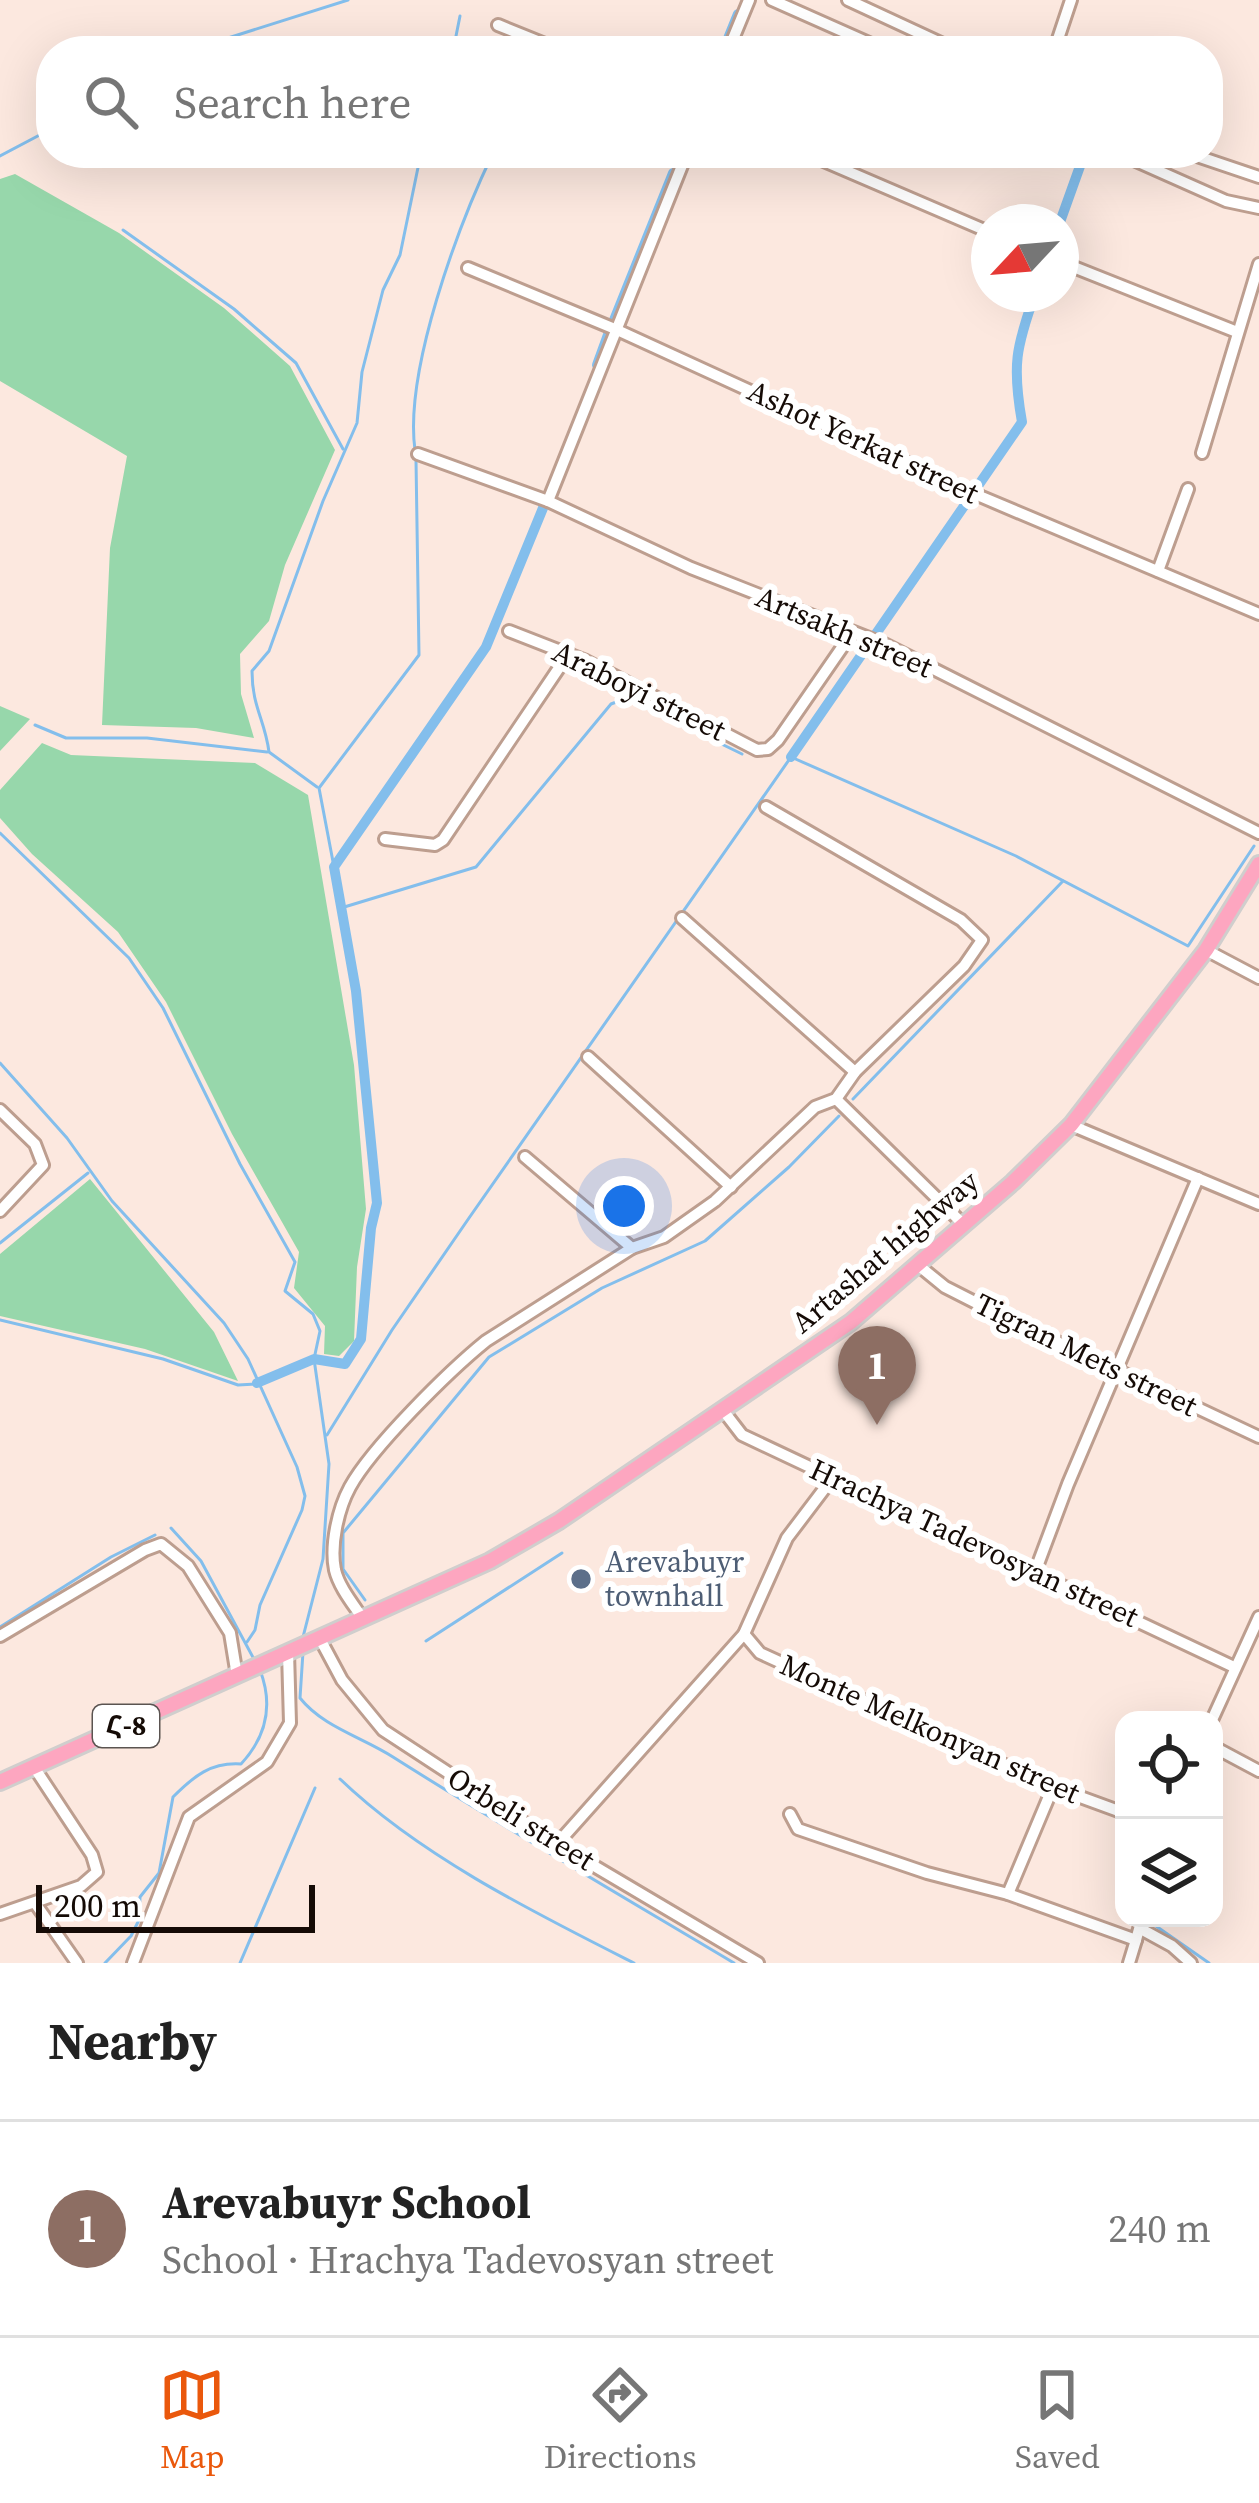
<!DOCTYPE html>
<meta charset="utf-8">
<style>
body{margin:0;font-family:"Source Serif 4","Noto Sans Armenian",serif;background:#f6f6f6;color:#222}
.controls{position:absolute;right:36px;bottom:36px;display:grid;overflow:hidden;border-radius:24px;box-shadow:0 12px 48px #0002}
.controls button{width:108px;height:108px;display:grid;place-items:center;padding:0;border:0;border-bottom:3px solid #e0e0e0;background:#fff;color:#222;font:60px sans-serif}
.compass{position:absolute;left:971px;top:204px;width:108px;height:108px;border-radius:50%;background:#fff;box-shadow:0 12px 48px #0002;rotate:244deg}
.scale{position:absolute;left:36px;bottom:30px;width:279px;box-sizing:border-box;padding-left:12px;border:6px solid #150b06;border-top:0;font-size:33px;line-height:42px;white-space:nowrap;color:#150b06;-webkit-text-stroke:9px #fff;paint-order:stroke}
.you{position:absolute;left:624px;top:1206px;width:42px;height:42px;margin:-30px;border:9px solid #fff;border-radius:50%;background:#1a73e8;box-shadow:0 0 0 18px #1a73e833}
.badge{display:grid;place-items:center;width:78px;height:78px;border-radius:50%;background:#ea580c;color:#fff;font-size:39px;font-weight:700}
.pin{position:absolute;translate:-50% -99px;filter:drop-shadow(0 3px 6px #0008)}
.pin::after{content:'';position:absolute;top:63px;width:42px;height:36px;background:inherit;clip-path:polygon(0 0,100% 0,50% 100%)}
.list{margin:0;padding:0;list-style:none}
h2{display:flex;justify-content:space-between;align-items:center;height:156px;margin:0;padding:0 48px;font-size:51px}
h2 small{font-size:39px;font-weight:400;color:#767676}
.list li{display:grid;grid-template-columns:78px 1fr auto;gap:36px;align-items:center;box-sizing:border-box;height:216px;padding:0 48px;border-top:3px solid #e0e0e0}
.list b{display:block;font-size:45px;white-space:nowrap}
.list p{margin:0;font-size:39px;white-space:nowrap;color:#767676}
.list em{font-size:39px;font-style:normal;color:#767676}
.icon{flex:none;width:66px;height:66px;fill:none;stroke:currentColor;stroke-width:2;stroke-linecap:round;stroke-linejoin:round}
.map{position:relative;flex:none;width:1259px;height:1963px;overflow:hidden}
.search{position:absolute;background:#fff;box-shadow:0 12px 48px #0002;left:36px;right:36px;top:36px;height:132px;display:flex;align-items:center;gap:30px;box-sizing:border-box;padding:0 42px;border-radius:48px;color:#767676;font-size:45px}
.sheet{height:372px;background:#fff}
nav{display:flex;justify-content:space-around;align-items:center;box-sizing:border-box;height:168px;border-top:3px solid #e0e0e0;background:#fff;font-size:33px;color:#767676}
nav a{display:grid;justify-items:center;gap:6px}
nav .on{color:#ea580c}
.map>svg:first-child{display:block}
</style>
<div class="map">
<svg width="1259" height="1963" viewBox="0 0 1259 1963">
<rect width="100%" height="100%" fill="#fce8df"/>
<g fill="#97d7ab">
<polygon points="15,174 119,233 224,308 290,366 335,450 285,565 269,621 240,654 241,694 254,738 196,728 102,725 110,548 127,456 0,381 0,179"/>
<polygon points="0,706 30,719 0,751"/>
<polygon points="42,743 71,755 255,763 308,795 354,1065 366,1209 357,1267 354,1341 339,1356 324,1354 325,1326 294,1288 299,1252 232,1134 166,1002 118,932 32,854 0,818 0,790"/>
<polygon points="90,1179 214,1332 238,1381 145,1349 0,1316 0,1254"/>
</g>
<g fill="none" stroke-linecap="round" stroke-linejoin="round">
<g stroke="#83beec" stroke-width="3">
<polyline points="187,51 348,0"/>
<polyline points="453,51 460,16"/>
<polyline points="0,156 51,129"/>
<polyline points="123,230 234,309 296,363 343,449"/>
<path d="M415 450C404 371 458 226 493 153"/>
<polyline points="35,725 66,738 147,738 267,752"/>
<path d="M317 787 269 752C265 720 252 707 252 671L269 651 323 501 357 423 362 372 383 290 400 255 421 153"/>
<polyline points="0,833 129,958 163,1008 240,1164 295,1262 285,1291 313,1314 320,1331 314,1359 329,1464 323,1559 303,1637"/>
<polyline points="334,867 319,788 419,655 416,460"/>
<polyline points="341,908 476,867 611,704 627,698 742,754"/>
<polyline points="0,1063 67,1138 112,1201 224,1323 248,1359 297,1467 305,1496 302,1510 260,1605 255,1630 247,1642"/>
<polyline points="853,1099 1063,881"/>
<polyline points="0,1243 88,1173"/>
<polyline points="0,1320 163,1359 238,1385 256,1384"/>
<polyline points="327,1435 392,1330 469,1218 791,757 1016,856 1188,946 1254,846"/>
<polyline points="171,1528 201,1561 255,1661"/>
<polyline points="365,1600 343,1569 343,1533 489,1357 602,1288 705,1241 789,1167 839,1116"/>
<polyline points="0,1627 111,1557 155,1535"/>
<polyline points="426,1641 562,1553"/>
<path d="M303 1652 300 1698C323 1727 362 1737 393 1757 505 1828 620 1895 734 1963"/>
<path d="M340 1779C420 1856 535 1913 634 1963"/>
<polyline points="1153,1924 1209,1963"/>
<path d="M105 1963 131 1936 139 1920 140 1897 159 1873 173 1797C194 1776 211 1762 241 1764 267 1736 273 1704 260 1670"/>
<polyline points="240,1963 315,1788"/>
</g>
<g stroke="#83beec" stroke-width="10">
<polyline points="723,51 738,14"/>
<polyline points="1060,222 1084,155"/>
<polyline points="614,320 673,173"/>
<polyline points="597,365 609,332"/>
<path d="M791 757 1022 422C1012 366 1016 347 1035 294"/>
<polyline points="257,1383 314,1359 345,1364 361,1339 371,1228 377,1203 356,991 334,867 486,647 543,508"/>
</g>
<g stroke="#bd9e8f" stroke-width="16">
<g id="minor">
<polyline points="772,0 887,51"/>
<polyline points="848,0 958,51"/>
<polyline points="498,25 562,51"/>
<polyline points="728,51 749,0"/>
<polyline points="1054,51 1071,0"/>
<polyline points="805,153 989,232"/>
<polyline points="1118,153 1226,201 1259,208"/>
<polyline points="1188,153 1259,177"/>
<polyline points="1061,262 1237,332"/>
<polyline points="468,268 615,329 982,497 1259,614"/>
<polyline points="1202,453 1259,264"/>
<polyline points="418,454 548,501 691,568 884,644 1259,833"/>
<polyline points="548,501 687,153"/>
<polyline points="1158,571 1188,489"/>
<polyline points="509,631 586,661 757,750 768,749 778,740 852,633"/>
<polyline points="385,839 435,845 443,840 569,653"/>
<polyline points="682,918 855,1072"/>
<polyline points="1206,950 1259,978"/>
<polyline points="588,1057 731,1187"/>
<polyline points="836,1099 964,1225"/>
<polyline points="0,1110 35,1144 43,1165 0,1211"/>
<polyline points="1071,1125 1259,1204"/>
<polyline points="525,1157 632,1248"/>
<polyline points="918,1265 945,1287 1004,1317 1259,1437"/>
<polyline points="722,1409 742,1435 1234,1667"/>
<polyline points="1035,1572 1068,1484 1198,1178"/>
<path d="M363 1619C353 1604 339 1587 335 1570 330 1545 338 1509 350 1487 372 1447 449 1371 486 1341L632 1248 664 1237 715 1201 815 1107 836 1099 855 1072 964 966 982 940 961 920 766 807"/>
<polyline points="744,1634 760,1653 1053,1787 1124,1813"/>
<polyline points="0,1636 145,1550 161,1544 188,1566 230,1633 237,1676"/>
<polyline points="319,1637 342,1680 383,1730 557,1844 758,1963"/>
<polyline points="1212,1720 1259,1617"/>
<polyline points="1214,1747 1259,1771"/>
<polyline points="790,1814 798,1829 927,1873 1008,1894 1136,1940 1142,1918"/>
<polyline points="557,1844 744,1634 787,1538 834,1476"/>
<polyline points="1008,1894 1053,1787"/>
<polyline points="35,1903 77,1963"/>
<polyline points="0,1914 81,1886 97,1872 92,1855 34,1767"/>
<polyline points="1141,1929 1172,1946 1191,1963"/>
<polyline points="133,1963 189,1817 267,1762 290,1723 288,1652"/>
<polyline points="1129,1963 1136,1940"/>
</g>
</g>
<g stroke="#d0cecd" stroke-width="20">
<polyline id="major" points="0,1782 490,1561 559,1521 851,1322 1013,1182 1071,1125 1206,950 1259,864"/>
</g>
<use href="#minor" stroke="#fff" stroke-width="10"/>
<use href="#major" stroke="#fda6c0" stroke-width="14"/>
</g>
<circle fill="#5c6f8a" stroke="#fff" stroke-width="4.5" cx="581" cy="1579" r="12"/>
<g text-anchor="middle" stroke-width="12" stroke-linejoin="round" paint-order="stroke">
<rect fill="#fff" stroke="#5b5451" stroke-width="3" x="93" y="1705" width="66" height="42" rx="9"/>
<g font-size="27" font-weight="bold" fill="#150b06">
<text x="126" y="1735">Հ-8</text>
</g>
<g font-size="30" fill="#150b06" stroke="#fff">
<text transform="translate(863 442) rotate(25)" y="10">Ashot Yerkat street</text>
<text transform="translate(844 632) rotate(23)" y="10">Artsakh street</text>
<text transform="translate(639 691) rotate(26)" y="10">Araboyi street</text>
<text transform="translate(885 1252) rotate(-40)" y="10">Artashat highway</text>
<text transform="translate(1086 1355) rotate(26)" y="10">Tigran Mets street</text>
<text transform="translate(974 1543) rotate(25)" y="10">Hrachya Tadevosyan street</text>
<text transform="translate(930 1729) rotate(24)" y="10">Monte Melkonyan street</text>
<text transform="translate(521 1819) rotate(32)" y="10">Orbeli street</text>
</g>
<g font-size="30" fill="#4e5e75" stroke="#fff" text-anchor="start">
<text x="605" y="1572">Arevabuyr<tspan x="605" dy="34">townhall</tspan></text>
</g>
</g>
</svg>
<div class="controls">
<button><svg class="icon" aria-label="locate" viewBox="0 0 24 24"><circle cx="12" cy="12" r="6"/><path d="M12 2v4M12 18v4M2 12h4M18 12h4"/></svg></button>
<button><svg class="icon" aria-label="layers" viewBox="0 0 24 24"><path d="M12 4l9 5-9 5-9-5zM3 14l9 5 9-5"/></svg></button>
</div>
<svg class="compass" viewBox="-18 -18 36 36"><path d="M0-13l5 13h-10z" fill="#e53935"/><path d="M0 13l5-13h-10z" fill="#767676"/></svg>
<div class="scale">200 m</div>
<div class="you"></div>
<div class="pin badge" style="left:877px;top:1425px;background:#8d6e63">1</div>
<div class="search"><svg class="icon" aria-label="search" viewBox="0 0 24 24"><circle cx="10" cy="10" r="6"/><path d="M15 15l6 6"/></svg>Search here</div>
</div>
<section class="sheet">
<h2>Nearby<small></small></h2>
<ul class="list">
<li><span class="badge" style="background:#8d6e63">1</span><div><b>Arevabuyr School</b><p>School · Hrachya Tadevosyan street</p></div><em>240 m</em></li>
</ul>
</section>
<nav>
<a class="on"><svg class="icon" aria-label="map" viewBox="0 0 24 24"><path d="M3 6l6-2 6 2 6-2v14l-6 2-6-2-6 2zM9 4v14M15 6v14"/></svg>Map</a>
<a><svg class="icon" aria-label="directions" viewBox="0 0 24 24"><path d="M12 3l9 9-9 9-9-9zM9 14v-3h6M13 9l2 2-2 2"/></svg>Directions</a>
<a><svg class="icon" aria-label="saved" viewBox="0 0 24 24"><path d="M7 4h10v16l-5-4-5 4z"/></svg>Saved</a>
</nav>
